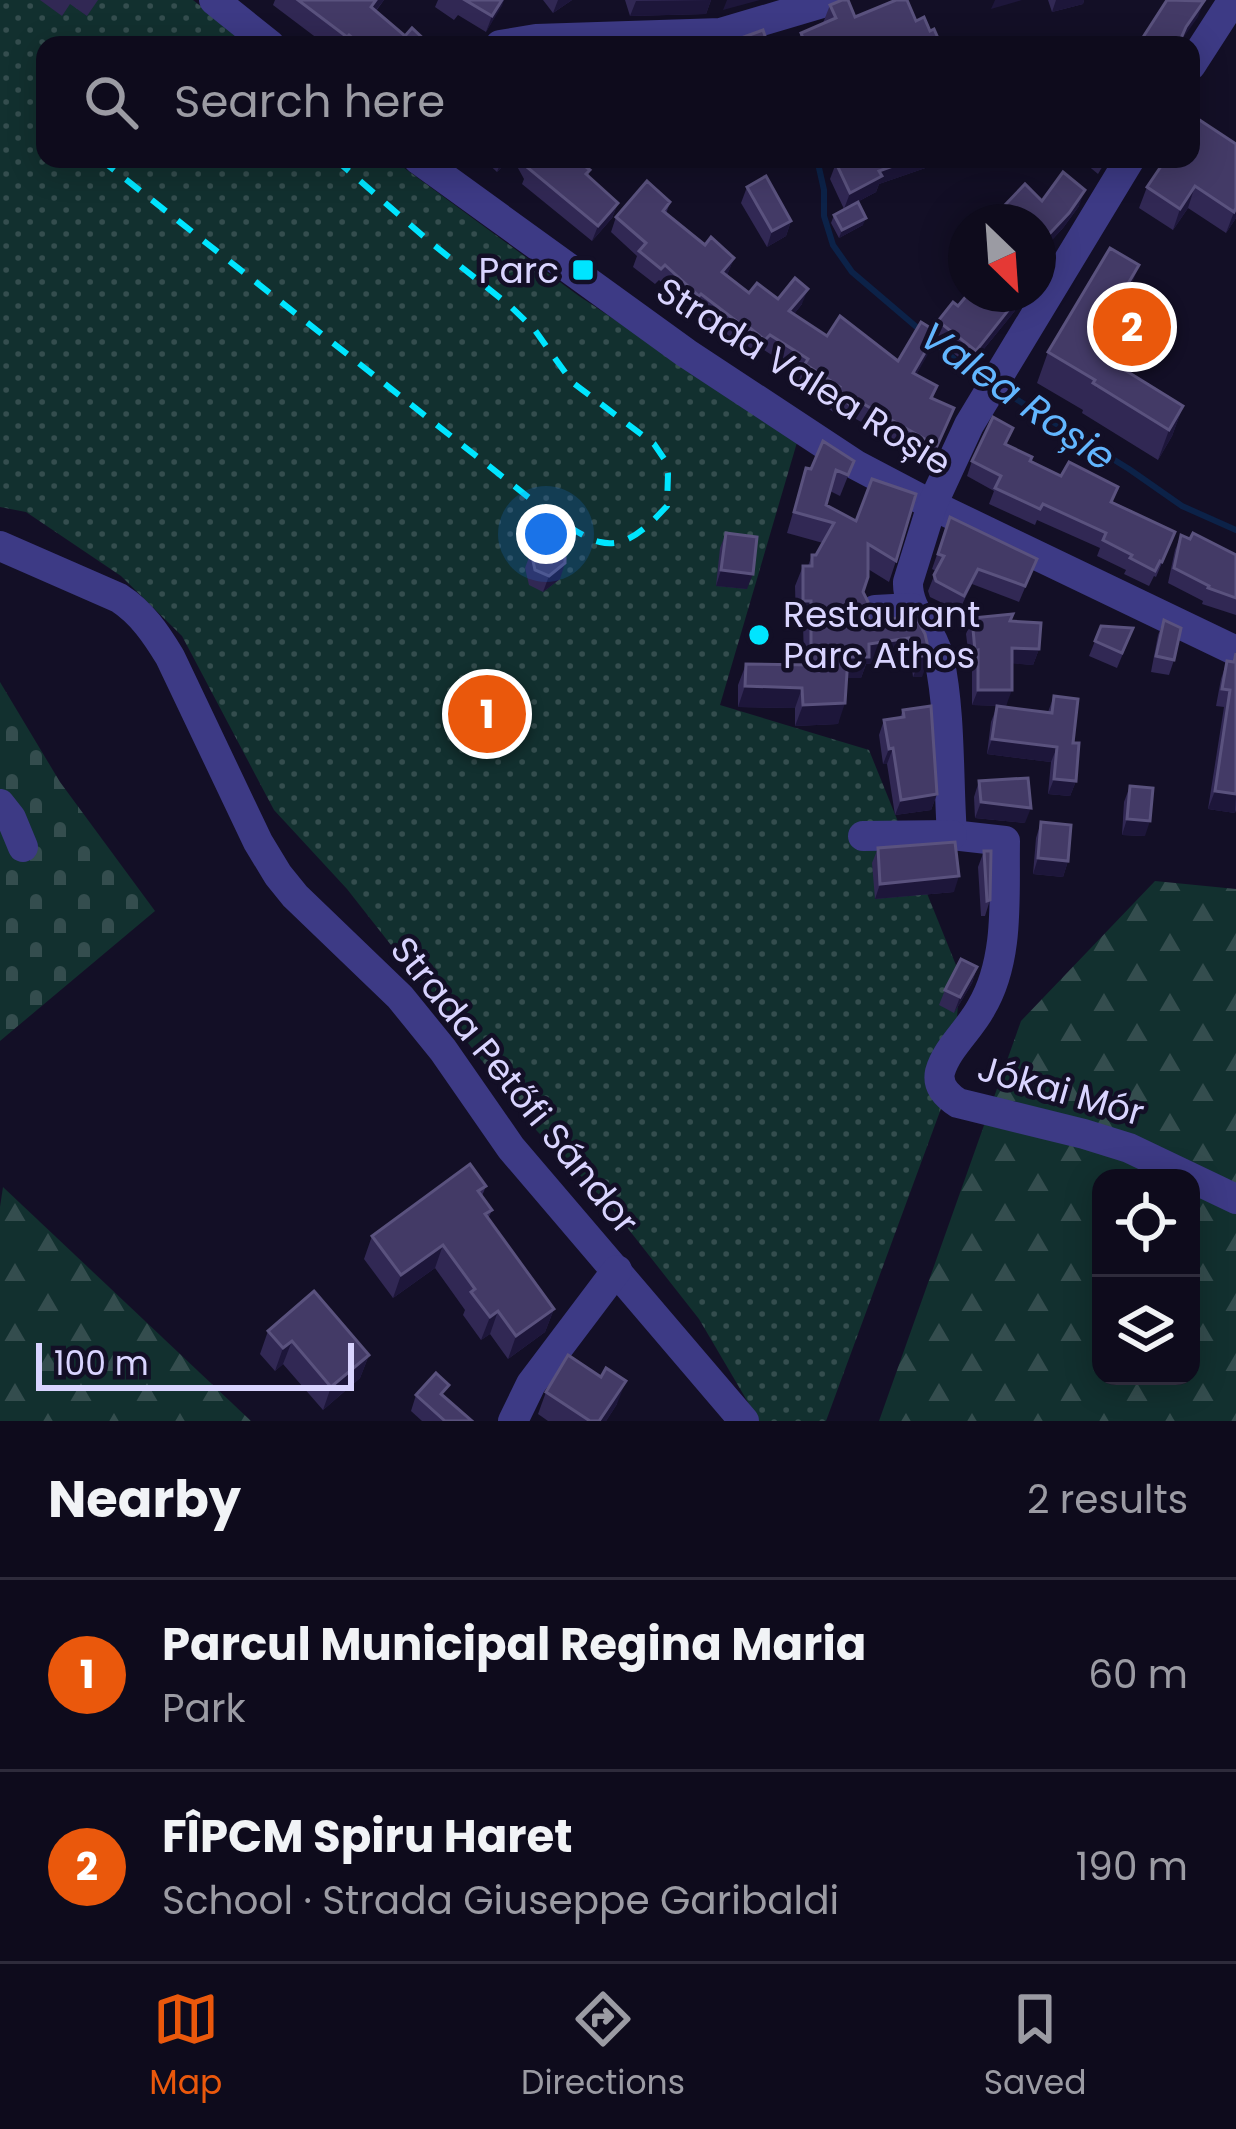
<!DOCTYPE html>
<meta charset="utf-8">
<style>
body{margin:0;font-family:Poppins,sans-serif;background:#1c1929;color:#f1f3f6}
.controls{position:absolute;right:36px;bottom:36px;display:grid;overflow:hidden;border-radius:24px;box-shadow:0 6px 30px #0003}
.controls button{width:108px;height:108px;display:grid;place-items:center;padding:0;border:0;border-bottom:3px solid #2e2b3b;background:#0e0b1c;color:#f1f3f6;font:60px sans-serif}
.compass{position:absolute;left:948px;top:204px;width:108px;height:108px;border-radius:50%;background:#0e0b1c;box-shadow:0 6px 30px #0003;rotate:155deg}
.scale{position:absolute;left:36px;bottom:30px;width:318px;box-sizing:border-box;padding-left:12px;border:6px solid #d9d4ff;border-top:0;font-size:33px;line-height:42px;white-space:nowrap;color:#d9d4ff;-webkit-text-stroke:9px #130f26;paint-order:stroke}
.you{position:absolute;left:546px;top:534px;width:42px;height:42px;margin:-30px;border:9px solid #fff;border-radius:50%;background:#1a73e8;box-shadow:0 0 0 18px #1a73e833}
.badge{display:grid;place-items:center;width:78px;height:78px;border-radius:50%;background:#ea580c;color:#fff;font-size:39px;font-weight:700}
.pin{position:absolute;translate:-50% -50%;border:6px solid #fff;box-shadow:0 3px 12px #0006}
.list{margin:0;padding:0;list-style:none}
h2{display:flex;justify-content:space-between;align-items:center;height:156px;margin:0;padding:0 48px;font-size:51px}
h2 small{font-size:39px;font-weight:400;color:#9b9ba3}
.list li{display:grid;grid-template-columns:78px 1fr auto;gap:36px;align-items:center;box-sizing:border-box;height:192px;padding:0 48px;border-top:3px solid #2e2b3b}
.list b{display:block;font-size:45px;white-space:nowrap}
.list p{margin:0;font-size:39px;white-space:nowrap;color:#9b9ba3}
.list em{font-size:39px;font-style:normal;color:#9b9ba3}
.icon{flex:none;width:66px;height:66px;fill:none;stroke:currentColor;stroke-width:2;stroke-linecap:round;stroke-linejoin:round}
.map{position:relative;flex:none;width:1236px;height:1421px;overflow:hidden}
.search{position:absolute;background:#0e0b1c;box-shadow:0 6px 30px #0003;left:36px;right:36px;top:36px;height:132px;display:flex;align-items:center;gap:30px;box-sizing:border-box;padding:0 42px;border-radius:24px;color:#9b9ba3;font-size:45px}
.sheet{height:540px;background:#0e0b1c}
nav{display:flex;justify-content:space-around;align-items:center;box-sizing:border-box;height:168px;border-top:3px solid #2e2b3b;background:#0e0b1c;font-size:33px;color:#9b9ba3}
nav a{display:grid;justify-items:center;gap:6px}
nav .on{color:#ea580c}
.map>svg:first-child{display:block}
</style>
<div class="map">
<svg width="1236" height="1421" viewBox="0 0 1236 1421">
<defs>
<pattern id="forest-firs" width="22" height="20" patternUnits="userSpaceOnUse" patternTransform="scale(3)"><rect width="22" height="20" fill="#12302f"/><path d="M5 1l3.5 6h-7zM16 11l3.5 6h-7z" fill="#344d4e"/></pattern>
<pattern id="cemetery-stones" width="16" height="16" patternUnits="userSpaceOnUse" patternTransform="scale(3)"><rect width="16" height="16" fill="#12302f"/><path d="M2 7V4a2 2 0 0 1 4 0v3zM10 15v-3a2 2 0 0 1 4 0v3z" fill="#344d4e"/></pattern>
<pattern id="park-dots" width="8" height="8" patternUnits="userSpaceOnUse" patternTransform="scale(3)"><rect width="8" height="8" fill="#12302f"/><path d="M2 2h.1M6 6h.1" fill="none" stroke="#344d4e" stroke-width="1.8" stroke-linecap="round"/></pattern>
</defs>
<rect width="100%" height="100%" fill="#130f26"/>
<g fill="url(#forest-firs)" fill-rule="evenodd">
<path d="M1155 881 1236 889V1421H879L1021 1021ZM1101 1178H1191V1376H1101Z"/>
<polygon points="3,1187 251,1421 0,1421 0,1207"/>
</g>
<polygon fill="url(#cemetery-stones)" points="0,682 60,782 155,911 0,1041"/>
<polygon fill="url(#park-dots)" points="0,0 193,0 249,45 45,45 45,159 392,159 579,296 776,427 798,439 720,705 869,750 960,975 953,1076 826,1421 759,1421 699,1319 611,1207 537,1131 347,889 274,810 182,636 121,576 26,512 0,507"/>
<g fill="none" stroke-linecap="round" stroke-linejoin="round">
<g stroke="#0c2248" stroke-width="6">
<polyline points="817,159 824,190 824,216 833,245 852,272 920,330"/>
<polyline points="930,338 968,371 986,381"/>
<polyline points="1003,391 1129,469 1182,506 1236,530"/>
</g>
<g stroke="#3d3a85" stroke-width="30">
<polyline points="214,0 270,45"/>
<polyline points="500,45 536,39 721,33 832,0"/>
<polyline points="1191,65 1233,0"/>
<polyline points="418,159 686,353 856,465 932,505 1236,651"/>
<path d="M1130 159 969 425 932 505 908 582C907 612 933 630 939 658 951 715 948 777 952 835L1005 841C1004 896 1010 960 981 1008 970 1029 946 1049 940 1072 937 1086 947 1096 958 1103L1084 1134 1129 1148 1236 1199"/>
<path d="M0 546 119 598C142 613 156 634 170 657L258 842 278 875 295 896 400 997 443 1050 511 1148 744 1421"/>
<polyline points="875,610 912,608"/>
<polyline points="0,804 11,818 23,847"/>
<polyline points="863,836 952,835"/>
<polyline points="513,1421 531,1384 617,1270"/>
</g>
<path stroke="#00e5ff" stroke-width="6" stroke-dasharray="18 15" stroke-linecap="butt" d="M100 159 556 519C569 526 586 539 600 542 628 549 650 524 667 506L668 474 665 460 654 444 572 382 534 329 509 305 430 242 335 159"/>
</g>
<g fill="#312854">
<polygon points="40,0 98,0 87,16 70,4 62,16"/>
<polygon points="275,0 384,0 376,11 405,36 429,45 326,45 273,5"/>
<polygon points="438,0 504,0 486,32 458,15 454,20 435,7"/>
<polygon points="543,0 572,0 553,13"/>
<polygon points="625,0 711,0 706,14 630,16"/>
<polygon points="1048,0 1084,0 1083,4 1052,12"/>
<polygon points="830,5 855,17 916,21 930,31 941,45 806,45 823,23"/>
<polygon points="801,33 806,45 796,45"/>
<polygon points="1191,122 1236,218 1226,233 1188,208 1173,230 1139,208 1147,187"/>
<polygon points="483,159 510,159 497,172"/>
<polygon points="513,159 576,159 590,170 588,176 618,203 612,218 592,241 522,184 524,179"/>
<polygon points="843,159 941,159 934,165 879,184 876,192 844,209 830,179 836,163"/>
<polygon points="1080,159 1107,159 1098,174"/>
<polygon points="747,187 791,221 786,236 767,247 741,203"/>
<polygon points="1042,201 1079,206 1063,228 1038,255 1038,222 999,221 1005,205"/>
<polygon points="670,202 666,214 705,245 734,258 727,275 749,293 802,304 794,314 827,336 898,361 934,330 938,321 958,306 968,294 1025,294 1014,312 970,366 935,339 916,375 932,398 954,408 931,461 847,414 843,419 829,409 832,401 799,380 801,374 764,350 760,356 744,343 742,346 695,310 693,312 659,280 655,284 633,267 637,256 611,232 616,217"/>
<polygon points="834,215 863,225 839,238 831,223"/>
<polygon points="1128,295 1121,307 1122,345 1112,362 1183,406 1172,436 1158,460 1082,413 1083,410 1037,383 1048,352"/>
<polygon points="1007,445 1030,461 1175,532 1156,577 1154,576 1149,586 1124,574 1126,570 1097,556 1100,548 1037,520 1035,525 989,504 994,491 967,476 972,461"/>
<polygon points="854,461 840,496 830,491 826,505 896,561 889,582 868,569 863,592 869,621 906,617 907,612 925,634 922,677 913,677 911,660 902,661 902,659 866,664 861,678 847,678 838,724 795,726 795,708 738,707 738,685 746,664 804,664 803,622 796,622 795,586 803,566 808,566 812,555 816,555 823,543 787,533 806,468 811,469"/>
<polygon points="950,517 1037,559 1019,602 972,584 959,611 930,597 928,591 936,571 932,569"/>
<polygon points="726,533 747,589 716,586 720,548"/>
<polygon points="1181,535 1236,555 1236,615 1202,604 1203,601 1168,583 1175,550"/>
<polygon points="531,552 560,579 543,592 529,585 525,568"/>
<polygon points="972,618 1010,621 1039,649 1033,665 1012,663 1006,706 972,705 972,666 970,666 966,634"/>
<polygon points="1164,620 1174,660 1169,675 1151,672 1158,635"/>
<polygon points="1101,626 1127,644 1117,668 1089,656"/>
<polygon points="1236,652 1236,810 1235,813 1208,809 1224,707 1216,706 1221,679 1227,661 1232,662"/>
<polygon points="1054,696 1073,743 1076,781 1070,796 1048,794 1051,762 987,754 991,722 997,706 1048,712"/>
<polygon points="903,710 937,794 931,810 895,815 887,764 883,764 879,735 884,720 900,717"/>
<polygon points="979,781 1025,823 975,818 974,797"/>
<polygon points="1130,786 1145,836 1122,835 1124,802"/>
<polygon points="1041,822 1068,861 1063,877 1033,874 1036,838"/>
<polygon points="878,848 954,892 875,899 872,863"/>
<polygon points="984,851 990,900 985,916 981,916 978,867"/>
<polygon points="977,967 972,983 954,1013 939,1005 945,990"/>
<polygon points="486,1186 482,1196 492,1210 488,1219 554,1309 545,1332 508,1359 490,1334 481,1340 463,1315 465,1310 435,1268 393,1298 364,1259 372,1236"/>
<polygon points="268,1331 369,1355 360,1378 323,1410 283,1364 275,1371 260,1354"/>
<polygon points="546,1392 617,1404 606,1421 548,1421 538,1414"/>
<polygon points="416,1395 445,1397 472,1421 422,1421 411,1411"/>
</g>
<g fill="#1d163a">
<polygon points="376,0 384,0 364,25 371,7"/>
<polygon points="502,0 504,0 502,6 486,32 492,16"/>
<polygon points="558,0 572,0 553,13"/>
<polygon points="711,0 706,14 630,16 636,1"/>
<polygon points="727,0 760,0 723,10"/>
<polygon points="995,0 1022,0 991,9"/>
<polygon points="1056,0 1084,0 1083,4 1052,12"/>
<polygon points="1204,1 1198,17 1178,45 1186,27"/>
<polygon points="502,159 510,159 497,172"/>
<polygon points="912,159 941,159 934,165 879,184 876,192 844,209 850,193 879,171"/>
<polygon points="1195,186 1188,208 1173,230 1180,209"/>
<polygon points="1085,190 1079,206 1063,228 1038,255 1038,246"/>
<polygon points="618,203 612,218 592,241 598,226"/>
<polygon points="1236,208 1236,218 1226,233 1234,212"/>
<polygon points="866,218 863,225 839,238 842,230"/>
<polygon points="791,221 786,236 767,247 772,231"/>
<polygon points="734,258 728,273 716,287 722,272"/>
<polygon points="1139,265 1128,295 1105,334 1116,304"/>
<polygon points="808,289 802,304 784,327 789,311"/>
<polygon points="1021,294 1025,294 1014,312 970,366 976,351"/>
<polygon points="1133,315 1122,345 1096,389 1107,359"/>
<polygon points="937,332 932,347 908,389 913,373"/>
<polygon points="1183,406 1172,436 1158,460 1169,430"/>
<polygon points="565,563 560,579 543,592 549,576"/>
<polygon points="721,570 753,574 747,589 716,586"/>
<polygon points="803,601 811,601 803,622 796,622"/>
<polygon points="909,638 902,659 866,664 861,678 840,678 848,657 869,644"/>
<polygon points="918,640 911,660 902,661 910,641"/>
<polygon points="1012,648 1039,649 1033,665 1007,663"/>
<polygon points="921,656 930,656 922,677 913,677"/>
<polygon points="745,686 802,688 795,708 738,707"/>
<polygon points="978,690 1012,690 1006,706 972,705"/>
<polygon points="845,703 838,724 795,726 803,705"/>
<polygon points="992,739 1057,747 1051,762 987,754"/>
<polygon points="893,748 887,764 883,764 889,749"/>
<polygon points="1054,779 1076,781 1070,796 1048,794"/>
<polygon points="1215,791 1236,794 1235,813 1208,809"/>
<polygon points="937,794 931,810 895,815 901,800"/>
<polygon points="981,802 1031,808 1025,823 975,818"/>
<polygon points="1127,819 1150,821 1145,836 1122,835"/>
<polygon points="1038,858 1068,861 1063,877 1033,874"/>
<polygon points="959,876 954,892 875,899 880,884"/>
<polygon points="977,967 972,983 954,1013 960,997"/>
<polygon points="443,1245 435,1268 393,1298 401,1275"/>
<polygon points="554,1309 545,1332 508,1359 516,1336"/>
<polygon points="498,1311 490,1334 481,1340 490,1317"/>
<polygon points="292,1341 283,1364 275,1371 283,1348"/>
<polygon points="369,1355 360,1378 323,1410 331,1387"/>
<polygon points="626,1381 617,1404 606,1421 599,1421"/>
</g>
<g fill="#433a66" stroke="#5a527e" stroke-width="3">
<polygon points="298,0 376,0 371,7 405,36 412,28 429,44 361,45 349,35 347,37"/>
<polygon points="465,0 502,0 492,16"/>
<polygon points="842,0 848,0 855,17 896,0 907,0 916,21 924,17 930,31 934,29 941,45 884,45 883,42 875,45 806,45 801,33 836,18 830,5"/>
<polygon points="1167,0 1204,1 1186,27 1178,45 1173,42 1171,45 1138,45"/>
<polygon points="763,30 768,45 747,45 744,37"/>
<polygon points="684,38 685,45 650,45 648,40"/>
<polygon points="637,40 640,45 571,45 576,42"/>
<polygon points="1195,117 1236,144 1236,208 1234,212 1195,186 1180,209 1147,187 1166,159 1191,159 1191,122"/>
<polygon points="527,159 576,159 590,170 586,174 618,203 598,226 528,168 530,166"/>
<polygon points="843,159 912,159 879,171 882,176 850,193 836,163"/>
<polygon points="1063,172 1085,190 1069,213 1038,246 1038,222 1023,222 1005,205 1025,184 1042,201"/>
<polygon points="766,176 791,221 772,231 747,187"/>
<polygon points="647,181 670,202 663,211 705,245 711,237 734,258 722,272 749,293 757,283 778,299 795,278 808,289 789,311 827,336 840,316 898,361 921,322 937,332 913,373 937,386 931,398 954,408 937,446 853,398 849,404 835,394 840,387 805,364 808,359 770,335 765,340 750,328 748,330 701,294 699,296 665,265 661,269 639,251 646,243 616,217"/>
<polygon points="858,202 866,218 842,230 834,215"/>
<polygon points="1110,248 1139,265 1116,304 1133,315 1107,359 1183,406 1169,430 1093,383 1095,380 1048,352"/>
<polygon points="968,294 1021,294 976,351 938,321 953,302 958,306"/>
<polygon points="993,417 1013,428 1005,444 1032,457 1030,461 1061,476 1069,462 1118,487 1111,502 1175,532 1162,562 1160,561 1155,571 1130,558 1132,555 1103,540 1106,533 1043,504 1040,509 995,488 1001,476 972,461"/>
<polygon points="823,441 854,461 848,475 836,470 826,505 856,521 872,479 916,494 896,561 868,544 868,577 863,592 868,602 869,621 908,617 907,612 913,612 925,634 930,656 921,656 918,640 910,641 909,638 869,644 869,657 848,657 845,703 803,705 802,688 745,686 746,664 811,665 811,601 803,601 803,566 812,566 812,555 816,555 834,523 794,512 806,468 811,469"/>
<polygon points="950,517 1037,559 1025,586 978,569 964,596 936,581 934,575 944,556 938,554"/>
<polygon points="726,533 757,537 753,574 721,570"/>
<polygon points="1193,533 1236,555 1236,598 1208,588 1209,586 1174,568 1181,535 1190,539"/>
<polygon points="548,540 565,548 565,563 549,576 535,570 531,552"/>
<polygon points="1013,614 1010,621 1041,623 1039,649 1012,648 1012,690 978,690 978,650 975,651 972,618"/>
<polygon points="1164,620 1181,628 1174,660 1156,656"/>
<polygon points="1101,626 1133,628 1122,653 1095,641"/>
<polygon points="1236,653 1236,794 1215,791 1230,690 1222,689 1227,661 1234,662"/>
<polygon points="1054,696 1078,699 1073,743 1079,743 1076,781 1054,779 1057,747 992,739 997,706 1052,713"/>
<polygon points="931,706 937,794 901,800 893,748 889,749 884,720 904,717 903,710"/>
<polygon points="1028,778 1031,808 981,802 979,781"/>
<polygon points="1130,786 1153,788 1150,821 1127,819"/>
<polygon points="1041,822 1071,825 1068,861 1038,858"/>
<polygon points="955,842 959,876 880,884 878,848"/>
<polygon points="984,851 991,851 990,900 987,901"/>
<polygon points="961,959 977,967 960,997 945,990"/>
<polygon points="470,1164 486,1186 478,1191 492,1210 485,1214 554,1309 516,1336 498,1311 490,1317 471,1292 475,1289 443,1245 401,1275 372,1236"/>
<polygon points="314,1291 369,1355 331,1387 292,1341 283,1348 268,1331"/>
<polygon points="568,1355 601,1377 606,1368 626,1381 599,1421 590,1421 546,1392"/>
<polygon points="436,1373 449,1385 441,1394 472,1421 445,1421 416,1395"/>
</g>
<g fill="#00e5ff" stroke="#130f26" stroke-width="4.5">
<rect x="571" y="258" width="24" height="24" rx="6"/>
<circle cx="759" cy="635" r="12"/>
</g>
<g text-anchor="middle" stroke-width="9" stroke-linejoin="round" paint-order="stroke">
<g font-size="36" fill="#d9d4ff" stroke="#130f26" text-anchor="end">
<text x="559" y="283">Parc</text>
<text x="783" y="627" text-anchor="start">Restaurant<tspan x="783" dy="41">Parc Athos</tspan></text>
</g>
<g font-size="36" fill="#d9d4ff" stroke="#130f26">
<text transform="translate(804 376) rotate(32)" y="13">Strada Valea Roșie</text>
<text transform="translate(515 1085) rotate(51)" y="13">Strada Petőfi Sándor</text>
<text transform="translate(1061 1090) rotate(16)" y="13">Jókai Mór</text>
</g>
<g font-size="39" font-style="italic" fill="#62b6ff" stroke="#130f26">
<text transform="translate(1018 396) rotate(35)" y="14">Valea Roșie</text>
</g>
</g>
</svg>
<div class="controls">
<button><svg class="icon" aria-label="locate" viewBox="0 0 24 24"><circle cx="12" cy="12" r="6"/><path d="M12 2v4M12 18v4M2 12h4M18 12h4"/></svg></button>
<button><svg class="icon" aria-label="layers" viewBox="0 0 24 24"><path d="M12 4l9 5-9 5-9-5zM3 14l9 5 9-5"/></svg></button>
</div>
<svg class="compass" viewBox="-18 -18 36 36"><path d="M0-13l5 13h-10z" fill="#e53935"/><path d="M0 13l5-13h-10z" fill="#9b9ba3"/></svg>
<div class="scale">100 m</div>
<div class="you"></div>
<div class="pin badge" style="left:487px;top:714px">1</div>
<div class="pin badge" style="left:1132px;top:327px">2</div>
<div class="search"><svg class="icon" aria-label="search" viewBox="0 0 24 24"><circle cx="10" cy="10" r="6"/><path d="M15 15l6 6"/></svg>Search here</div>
</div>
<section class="sheet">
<h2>Nearby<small>2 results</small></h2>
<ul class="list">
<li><span class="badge">1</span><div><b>Parcul Municipal Regina Maria</b><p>Park</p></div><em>60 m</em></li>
<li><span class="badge">2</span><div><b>FÎPCM Spiru Haret</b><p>School · Strada Giuseppe Garibaldi</p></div><em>190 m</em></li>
</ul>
</section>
<nav>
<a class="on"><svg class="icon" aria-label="map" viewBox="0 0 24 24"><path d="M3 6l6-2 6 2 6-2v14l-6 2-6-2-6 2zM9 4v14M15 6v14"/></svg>Map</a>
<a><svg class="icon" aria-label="directions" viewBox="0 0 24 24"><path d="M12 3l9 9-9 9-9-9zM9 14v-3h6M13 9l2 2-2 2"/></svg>Directions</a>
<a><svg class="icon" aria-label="saved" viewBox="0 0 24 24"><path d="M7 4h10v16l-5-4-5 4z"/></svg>Saved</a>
</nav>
